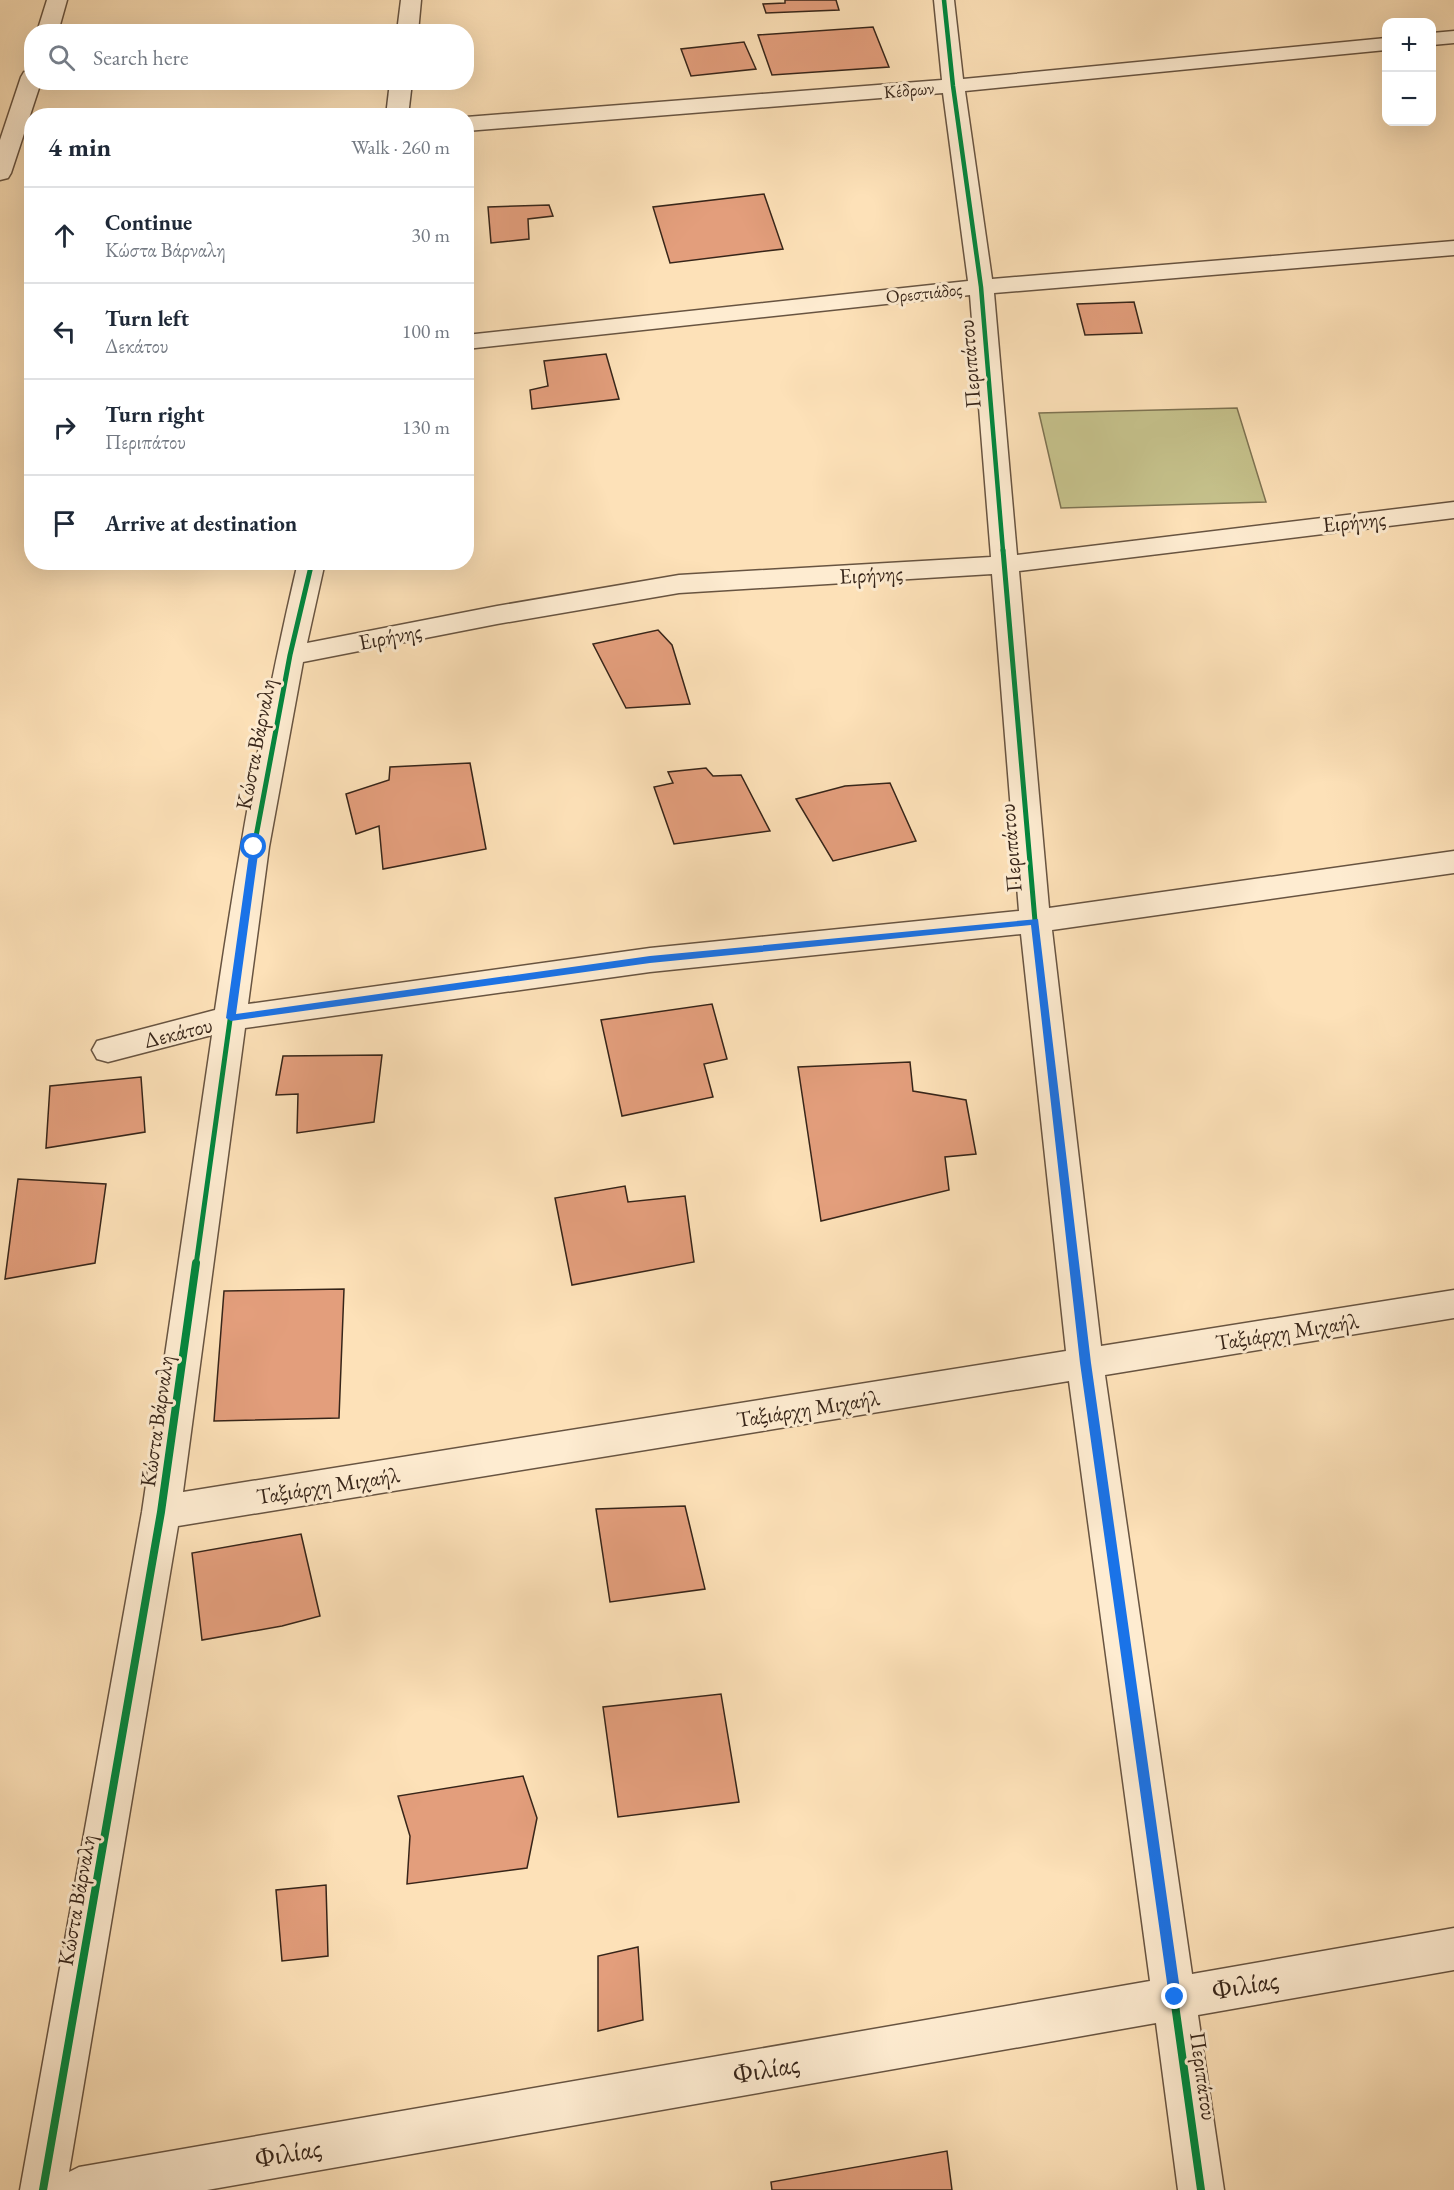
<!DOCTYPE html>
<meta charset="utf-8">
<style>
body{margin:0;font-family:"EB Garamond",serif;background:#f6f6f7;color:#1f2937}
.controls{position:absolute;right:18px;top:18px;display:grid;overflow:hidden;border-radius:12px;box-shadow:0 6px 24px #0002}
.controls button{width:54px;height:54px;display:grid;place-items:center;padding:0;border:0;border-bottom:2px solid #e0e1e3;background:#fff;color:#1f2937;font:30px sans-serif}
.stop{position:absolute;width:18px;height:18px;margin:-14px;border:4px solid #1a73e8;border-radius:50%;background:#fff}
.stop.end{background:#1a73e8;border-color:#fff;box-shadow:0 2px 6px #0008}
.list{margin:0;padding:0;list-style:none}
h2{display:flex;justify-content:space-between;align-items:center;height:78px;margin:0;padding:0 24px;font-size:26px}
h2 small{font-size:20px;font-weight:400;color:#747a83}
.list li{display:grid;grid-template-columns:39px 1fr auto;gap:18px;align-items:center;box-sizing:border-box;height:96px;padding:0 24px;border-top:2px solid #e0e1e3}
.list b{display:block;font-size:22px;white-space:nowrap}
.list p{margin:0;font-size:20px;white-space:nowrap;color:#747a83}
.list em{font-size:20px;font-style:normal;color:#747a83}
.icon{flex:none;width:33px;height:33px;fill:none;stroke:currentColor;stroke-width:2;stroke-linecap:round;stroke-linejoin:round}
.map{position:relative;flex:none;width:1454px;height:2190px;overflow:hidden}
.search{position:absolute;background:#fff;box-shadow:0 6px 24px #0002;left:24px;top:24px;width:450px;height:66px;display:flex;align-items:center;gap:15px;box-sizing:border-box;padding:0 21px;border-radius:24px;color:#747a83;font-size:22px}
.panel{position:absolute;background:#fff;box-shadow:0 6px 24px #0002;left:24px;top:108px;width:450px;height:462px;border-radius:24px}
.map>svg:first-child{display:block}
</style>
<div class="map">
<svg width="1454" height="2190" viewBox="0 0 1454 2190">
<rect width="100%" height="100%" fill="#fde1b8"/>
<filter id="stains"><feTurbulence type="fractalNoise" baseFrequency=".00333" numOctaves="4"/><feColorMatrix values="0 0 0 0 .2 0 0 0 0 .09 0 0 0 0 .02 0 0 0 .5 -.17"/></filter>
<radialGradient id="worn" r=".72"><stop offset=".6" stop-color="#630" stop-opacity="0"/><stop offset="1" stop-color="#630" stop-opacity=".3"/></radialGradient>
<polygon fill="#c5c18b" stroke="#7e7352" stroke-width="1.5" points="1237,408 1266,502 1061,508 1039,413"/>
<g fill="#e39e7c" stroke="#372519" stroke-width="1.5">
<polygon points="785,0 836,0 839,10 766,13 763,4 785,3"/>
<polygon points="873,27 889,67 772,75 758,35"/>
<polygon points="744,42 756,69 691,76 681,49"/>
<polygon points="764,194 783,249 670,263 653,207"/>
<polygon points="549,205 553,216 528,219 529,239 491,243 488,207"/>
<polygon points="1134,302 1142,333 1085,335 1077,304"/>
<polygon points="606,354 619,399 532,409 530,390 548,386 544,361"/>
<polygon points="658,630 672,645 690,704 626,708 593,644"/>
<polygon points="470,763 486,849 383,869 379,826 356,834 346,794 389,780 390,767"/>
<polygon points="706,768 713,776 741,775 770,831 674,844 654,787 673,783 668,772"/>
<polygon points="890,783 916,841 833,861 796,799 845,786"/>
<polygon points="712,1004 727,1059 704,1064 713,1097 622,1116 601,1020"/>
<polygon points="382,1055 374,1122 297,1133 298,1094 276,1095 283,1056"/>
<polygon points="910,1062 913,1091 966,1100 976,1154 945,1157 949,1190 821,1221 798,1067"/>
<polygon points="141,1077 145,1132 46,1148 50,1086"/>
<polygon points="18,1179 106,1184 95,1263 5,1279"/>
<polygon points="625,1186 628,1202 685,1196 694,1262 572,1285 555,1198"/>
<polygon points="344,1289 339,1418 214,1421 224,1291"/>
<polygon points="685,1506 705,1589 610,1602 596,1509"/>
<polygon points="301,1534 320,1616 282,1626 202,1640 192,1553"/>
<polygon points="721,1694 739,1802 618,1817 603,1707"/>
<polygon points="523,1776 537,1818 527,1868 407,1884 410,1836 398,1796"/>
<polygon points="326,1885 328,1956 282,1961 276,1890"/>
<polygon points="638,1947 643,2020 598,2031 598,1956"/>
<polygon points="947,2151 952,2190 772,2190 771,2182"/>
</g>
<g fill="none" stroke-linecap="round" stroke-linejoin="round">
<g stroke="#685441" stroke-width="3">
<g id="minor">
<polygon points="47,0 67,0 58,32 37,32"/>
<polygon points="401,0 421,0 418,32 397,32"/>
<path d="M934 0H954L963 79 1386 38V50L965 91 992 279 1454 241V255L994 293 1017 555 1454 502V518L1019 571 1049 908 1454 851V873L1052 930 1101 1346 1454 1290V1318L1105 1375 1192 1974 1454 1928V1970L1198 2015 1224 2190H1178L1156 2023 207 2190H20L142 1512 212 1035 108 1062 97 1059 92 1050 97 1041 215 1010C237 860 263 710 298 562H325L307 643 497 606 679 575 991 557 970 295 466 349V335L968 281 943 93 466 131V117L942 80ZM992 574 1019 911 650 948 248 1004 269 847 303 662 497 624 679 593ZM1021 934 1066 1351 183 1492 245 1028 650 972ZM1069 1381 1150 1981 79 2167 69 2172 178 1526Z"/>
<polygon points="1454,31 1454,43 1432,45 1432,33"/>
<polygon points="32,71 32,82 41,82 11,173 8,178 0,180 0,140 21,77 24,72"/>
<polygon points="390,82 412,82 408,116 386,116"/>
</g>
</g>
<use href="#minor" fill="#feecd1" fill-rule="evenodd"/>
<g stroke="#feecd1" stroke-width="8">
<polyline id="cycleway-far2" points="944,0 953,86 981,287 1003,551"/>
</g>
<g stroke="#feecd1" stroke-width="9">
<g id="cycleway-far1">
<polyline points="1003,550 1035,921 1074,1265"/>
<polyline points="196,1265 254,847 290,655 312,562"/>
</g>
</g>
<g stroke="#feecd1" stroke-width="11">
<g id="cycleway">
<polyline points="1074,1263 1085,1363 1201,2190"/>
<polyline points="43,2190 161,1512 196,1263"/>
</g>
</g>
<use href="#cycleway-far2" stroke="#00873e" stroke-width="4.5"/>
<use href="#cycleway-far1" stroke="#00873e" stroke-width="5"/>
<use href="#cycleway" stroke="#00873e" stroke-width="8"/>
</g>
<polygon fill="#1a73e8" points="254,844 259,847 236,1014 650,956 1038,919 1091,1363 1181,1997 1180,2001 1175,2003 1171,2001 1169,1997 1080,1363 1031,925 650,963 231,1021 226,1018 250,847"/>
<g text-anchor="middle" stroke-width="6" stroke-linejoin="round" paint-order="stroke">
<g font-size="18" fill="#372519" stroke="#feecd1">
<text transform="translate(909 90) rotate(-5)" y="6">Κέδρων</text>
<text transform="translate(924 293) rotate(-6)" y="6">Ορεστιάδος</text>
</g>
<g font-size="22" fill="#372519" stroke="#feecd1">
<text transform="translate(969 364) rotate(-95)" y="8">Περιπάτου</text>
<text transform="translate(1354 521) rotate(-6)" y="8">Ειρήνης</text>
<text transform="translate(871 574) rotate(-3)" y="8">Ειρήνης</text>
<text transform="translate(390 636) rotate(-11)" y="8">Ειρήνης</text>
<text transform="translate(255 744) rotate(-79)" y="8">Κώστα Βάρναλη</text>
<text transform="translate(1010 848) rotate(-95)" y="8">Περιπάτου</text>
<text transform="translate(178 1032) rotate(-14)" y="8">Δεκάτου</text>
<text transform="translate(1287 1331) rotate(-9)" y="8">Ταξιάρχη Μιχαήλ</text>
<text transform="translate(808 1408) rotate(-9)" y="8">Ταξιάρχη Μιχαήλ</text>
<text transform="translate(156 1421) rotate(-82)" y="8">Κώστα Βάρναλη</text>
<text transform="translate(328 1485) rotate(-9)" y="8">Ταξιάρχη Μιχαήλ</text>
<text transform="translate(76 1900) rotate(-80)" y="8">Κώστα Βάρναλη</text>
<text transform="translate(1204 2076) rotate(82)" y="8">Περιπάτου</text>
</g>
<g font-size="27" fill="#372519" stroke="#feecd1">
<text transform="translate(1245 1985) rotate(-10)" y="9">Φιλίας</text>
<text transform="translate(766 2069) rotate(-10)" y="9">Φιλίας</text>
<text transform="translate(288 2153) rotate(-10)" y="9">Φιλίας</text>
</g>
</g>
<rect width="100%" height="100%" filter="url(#stains)"/>
<rect width="100%" height="100%" fill="url(#worn)"/>
</svg>
<div class="controls">
<button>+</button>
<button>−</button>
</div>
<div class="stop" style="left:254px;top:847px"></div>
<div class="stop end" style="left:1175px;top:1997px"></div>
<div class="search"><svg class="icon" aria-label="search" viewBox="0 0 24 24"><circle cx="10" cy="10" r="6"/><path d="M15 15l6 6"/></svg>Search here</div>
<section class="panel">
<h2>4 min<small>Walk · 260 m</small></h2>
<ul class="list">
<li><svg class="icon" aria-label="ahead" viewBox="0 0 24 24"><path d="M12 20V5M6 11l6-6 6 6"/></svg><div><b>Continue</b><p>Κώστα Βάρναλη</p></div><em>30 m</em></li>
<li><svg class="icon" aria-label="left" viewBox="0 0 24 24"><path d="M17 20v-9H6M10 6l-5 5 5 5"/></svg><div><b>Turn left</b><p>Δεκάτου</p></div><em>100 m</em></li>
<li><svg class="icon" aria-label="right" viewBox="0 0 24 24"><path d="M7 20v-9h11M14 6l5 5-5 5"/></svg><div><b>Turn right</b><p>Περιπάτου</p></div><em>130 m</em></li>
<li><svg class="icon" aria-label="arrive" viewBox="0 0 24 24"><path d="M6 21V4h12l-3 4 3 4H6"/></svg><div><b>Arrive at destination</b></div></li>
</ul>
</section>
</div>
